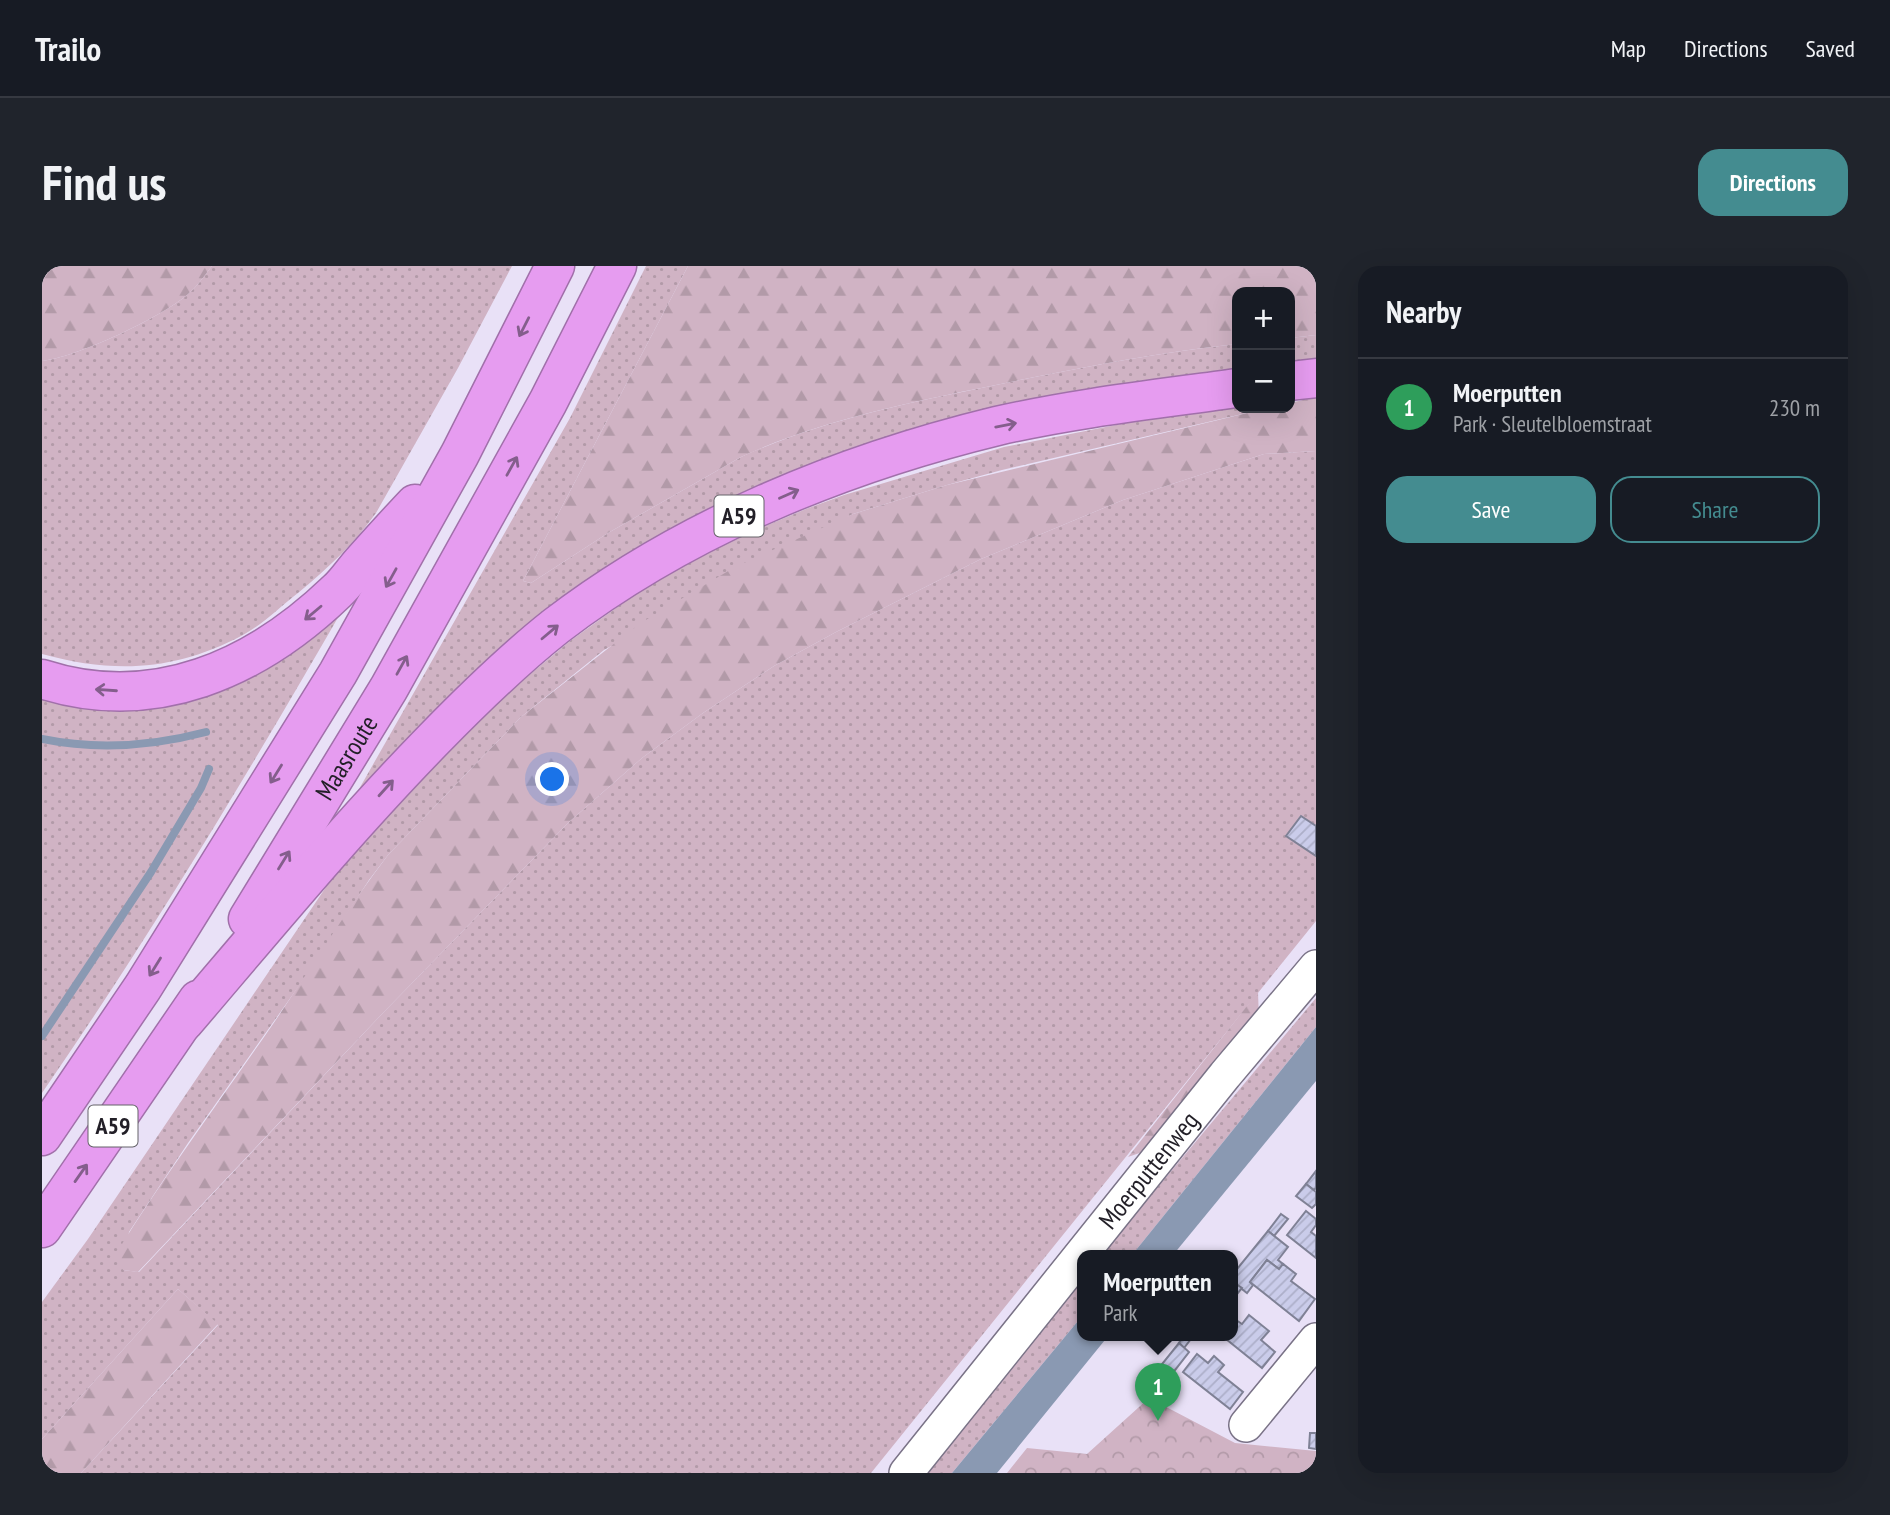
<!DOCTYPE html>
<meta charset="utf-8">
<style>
body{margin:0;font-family:"PT Sans Narrow",sans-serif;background:#20242c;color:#f1f3f6}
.controls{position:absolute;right:21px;top:21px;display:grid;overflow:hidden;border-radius:14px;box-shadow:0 7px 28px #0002}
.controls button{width:63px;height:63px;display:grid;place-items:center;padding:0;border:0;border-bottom:2px solid #363941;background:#171b24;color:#f1f3f6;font:35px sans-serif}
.you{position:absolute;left:511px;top:514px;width:24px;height:24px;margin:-18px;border:5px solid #fff;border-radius:50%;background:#1a73e8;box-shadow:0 0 0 10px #1a73e833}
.badge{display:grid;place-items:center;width:46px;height:46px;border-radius:50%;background:#448c90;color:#fff;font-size:23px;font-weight:700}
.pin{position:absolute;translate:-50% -58px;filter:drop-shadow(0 2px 4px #0008)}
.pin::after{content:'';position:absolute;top:37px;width:24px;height:21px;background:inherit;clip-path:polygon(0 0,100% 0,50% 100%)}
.popup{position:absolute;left:1035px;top:984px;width:161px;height:91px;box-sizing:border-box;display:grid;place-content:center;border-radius:14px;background:#171b24;filter:drop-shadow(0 2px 5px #0005);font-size:23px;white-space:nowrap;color:#9ea1a6}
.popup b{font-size:26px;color:#f1f3f6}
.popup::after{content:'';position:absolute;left:50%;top:100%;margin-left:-14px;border:14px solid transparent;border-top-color:#171b24}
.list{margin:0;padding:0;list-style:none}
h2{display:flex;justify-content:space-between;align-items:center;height:91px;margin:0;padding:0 28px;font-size:30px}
h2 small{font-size:23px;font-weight:400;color:#9ea1a6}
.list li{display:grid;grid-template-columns:46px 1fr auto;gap:21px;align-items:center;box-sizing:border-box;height:98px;padding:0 28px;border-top:2px solid #363941}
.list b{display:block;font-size:26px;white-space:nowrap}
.list p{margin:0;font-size:23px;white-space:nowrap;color:#9ea1a6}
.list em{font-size:23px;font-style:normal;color:#9ea1a6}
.actions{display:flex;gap:14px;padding:21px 28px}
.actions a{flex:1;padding:16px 0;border:2px solid #448c90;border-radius:21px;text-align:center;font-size:24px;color:#448c90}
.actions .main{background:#448c90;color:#fff}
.map{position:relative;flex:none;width:1274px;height:1207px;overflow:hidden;border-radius:21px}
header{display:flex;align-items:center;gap:42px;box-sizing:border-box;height:98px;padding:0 35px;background:#171b24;border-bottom:2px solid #363941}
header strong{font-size:33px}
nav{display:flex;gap:38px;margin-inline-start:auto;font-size:24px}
.intro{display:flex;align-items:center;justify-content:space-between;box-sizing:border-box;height:168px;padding:0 42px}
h1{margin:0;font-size:49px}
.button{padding:18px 32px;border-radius:21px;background:#448c90;color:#fff;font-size:24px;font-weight:700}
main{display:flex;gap:42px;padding:0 42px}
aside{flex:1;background:#171b24;border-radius:21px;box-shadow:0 7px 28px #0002}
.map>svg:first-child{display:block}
</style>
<header>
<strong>Trailo</strong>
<nav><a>Map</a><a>Directions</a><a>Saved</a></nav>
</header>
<div class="intro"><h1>Find us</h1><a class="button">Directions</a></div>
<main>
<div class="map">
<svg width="1274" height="1207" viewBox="0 0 1274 1207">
<defs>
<pattern id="grass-dots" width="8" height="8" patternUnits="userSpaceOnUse" patternTransform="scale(1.75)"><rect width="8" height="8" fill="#d0b3c4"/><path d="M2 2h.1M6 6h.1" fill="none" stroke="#b29aa8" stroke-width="1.8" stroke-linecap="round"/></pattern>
<pattern id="forest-firs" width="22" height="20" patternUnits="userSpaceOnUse" patternTransform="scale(1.75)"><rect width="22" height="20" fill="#d0b3c4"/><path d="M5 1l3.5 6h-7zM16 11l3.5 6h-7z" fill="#b29aa8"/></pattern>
<pattern id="park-crowns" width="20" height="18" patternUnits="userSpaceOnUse" patternTransform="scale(1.75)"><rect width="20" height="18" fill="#d0b3c4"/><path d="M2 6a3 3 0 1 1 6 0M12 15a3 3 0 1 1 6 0" fill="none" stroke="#b29aa8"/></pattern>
<pattern id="building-hatch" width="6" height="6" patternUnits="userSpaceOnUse" patternTransform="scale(1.75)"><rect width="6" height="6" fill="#caccea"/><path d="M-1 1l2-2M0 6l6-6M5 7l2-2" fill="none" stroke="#adafc9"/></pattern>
</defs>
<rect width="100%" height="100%" fill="#e9e1f7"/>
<g fill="url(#grass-dots)">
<path d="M170 0H470L416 102 334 247C312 278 285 303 256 327 238 341 221 358 201 369 133 405 73 408 0 388V95C35 91 118 52 145 29 155 21 162 10 170 0Z"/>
<path d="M604 0H646L481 315 489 317 566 267 699 191C778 155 864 137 949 120 1031 103 1112 87 1195 78V112L676 251 304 546 528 152Z"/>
<polygon points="1274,69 1274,102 1248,105 1248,72"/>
<polygon points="1195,141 1226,142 960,204 905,219 811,248 562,384 479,451 346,589 327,614 266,707 146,877 87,966 81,1004 97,1006 338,750 527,556 600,492 661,447 732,400 794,366 939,293 1081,234 1222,188 1274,185 1274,655 829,1207 39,1207 176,1059 136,1023 0,1173 0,1036 46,973 301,596 373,516 449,441 528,375 595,327 639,300 686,276 764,243 802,229 962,181 1094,155"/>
<path d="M309 329C212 498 111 666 0 827V421L106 432Z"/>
<polygon points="1274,732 1274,761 1090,989 1059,989"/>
<polygon points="1041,1011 1041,1049 910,1207 876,1207"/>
</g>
<g fill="url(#forest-firs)">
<path d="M0 0H170C162 10 155 21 145 29 118 52 35 91 0 95Z"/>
<path d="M646 0H1274V69L1248 72V26H1195V78C1112 87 1031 103 949 120 864 137 777 155 699 191L566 267 489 317 481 315Z"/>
<path d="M1274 131V185L1222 188 1081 234 939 293 794 366 732 400 661 447 600 492 527 556 338 750 96 1006 81 1004 75 986C123 909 177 836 229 761 268 704 304 644 346 589L479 451 597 358 693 301 811 248 905 219 1226 142H1248V137Z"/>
<polygon points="1216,726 1217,754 1109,883 1086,891"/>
<polygon points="136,1023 176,1058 39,1207 0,1207 0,1173"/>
</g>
<polygon fill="url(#park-crowns)" points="1107,1132 1193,1177 1274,1185 1274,1207 965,1207 985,1182 1045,1188"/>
<g fill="#8a99b2">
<polygon points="1274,761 1274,815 1131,989 1090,989"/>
<polygon points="1041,1049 1041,1069 1067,1069 955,1207 910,1207"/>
</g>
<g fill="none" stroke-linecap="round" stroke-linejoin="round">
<g stroke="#8a99b2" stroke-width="8">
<path d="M0 473C54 484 111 480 164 466"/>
<polyline points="0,770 109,606 159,522 167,503"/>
</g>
</g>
<g fill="url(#building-hatch)" stroke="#7f8195" stroke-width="2">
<polygon points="1259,550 1274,560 1274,590 1244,570"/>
<polygon points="1274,905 1274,922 1272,924 1264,918"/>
<polygon points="1264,918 1274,926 1274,938 1270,942 1254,930"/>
<polygon points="1264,945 1274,953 1274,959 1269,966 1274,970 1274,992 1245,969"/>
<polygon points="1239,948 1246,953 1232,970 1226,965"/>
<polygon points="1226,965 1246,981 1236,994 1241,998 1237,1003 1225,994 1208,1016 1211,1019 1205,1027 1191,1016 1191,1008"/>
<polygon points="1225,994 1237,1003 1241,998 1254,1008 1249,1015 1273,1033 1257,1055 1208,1016"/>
<polygon points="1191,1016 1200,1022 1191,1033"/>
<polygon points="1207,1049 1227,1065 1219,1074 1233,1086 1220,1102 1179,1069 1191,1069 1191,1052 1200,1058"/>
<polygon points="1143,1069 1152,1069 1142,1082 1137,1077"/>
<polygon points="1137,1077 1147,1086 1123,1117 1112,1108"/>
<polygon points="1155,1088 1166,1097 1172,1090 1182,1099 1176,1106 1201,1126 1188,1143 1141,1106"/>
<polygon points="1268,1167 1274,1167 1274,1183 1267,1182"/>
</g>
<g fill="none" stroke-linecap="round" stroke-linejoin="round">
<g stroke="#7a7387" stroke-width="36">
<g id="minor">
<polyline points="1204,1159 1274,1074"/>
<path id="s1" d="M864 1207 1183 809 1274 701"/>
</g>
</g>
<g stroke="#a170aa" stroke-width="41">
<g id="highway">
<polyline points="1248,115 1274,112"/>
<path d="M0 413C112 449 214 403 295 325 304 317 311 306 319 297 337 277 355 257 373 238"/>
<path id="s2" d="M206 653 347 422 506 136 575 0"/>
<path d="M142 756C224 660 304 563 392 473 431 433 471 394 514 360 642 262 799 198 955 160 1033 142 1116 133 1195 122"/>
<polyline points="0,870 101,721 296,407 418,188 513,0"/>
<polyline points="0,962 156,734"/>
</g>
</g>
<use href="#minor" stroke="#fff" stroke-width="33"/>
<use href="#highway" stroke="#e69cf0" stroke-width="38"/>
</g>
<defs><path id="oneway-shaft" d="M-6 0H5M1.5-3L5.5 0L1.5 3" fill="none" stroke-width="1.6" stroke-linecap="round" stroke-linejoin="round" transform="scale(1.75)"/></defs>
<g stroke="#845e8c">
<use href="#oneway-shaft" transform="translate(482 61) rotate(117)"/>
<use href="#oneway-shaft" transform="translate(964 159) rotate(-11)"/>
<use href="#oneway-shaft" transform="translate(470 200) rotate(-61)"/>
<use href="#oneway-shaft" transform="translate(747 228) rotate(-24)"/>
<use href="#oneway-shaft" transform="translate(349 312) rotate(119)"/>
<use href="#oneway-shaft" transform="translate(271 347) rotate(140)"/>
<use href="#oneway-shaft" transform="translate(508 366) rotate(-40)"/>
<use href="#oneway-shaft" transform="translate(360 399) rotate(-61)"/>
<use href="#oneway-shaft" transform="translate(64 424) rotate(-176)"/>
<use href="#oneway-shaft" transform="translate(234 508) rotate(122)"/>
<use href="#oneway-shaft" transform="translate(344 522) rotate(-48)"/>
<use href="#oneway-shaft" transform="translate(242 594) rotate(-58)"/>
<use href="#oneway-shaft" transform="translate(113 701) rotate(122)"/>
<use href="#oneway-shaft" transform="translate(39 907) rotate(-55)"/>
</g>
<g text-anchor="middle" stroke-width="7" stroke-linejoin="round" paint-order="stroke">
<g fill="#fff" stroke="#646268" stroke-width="2">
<rect x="672.5" y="229.5" width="49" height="41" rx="5"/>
<rect x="46.5" y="839.5" width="49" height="41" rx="5"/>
</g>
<g font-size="24" font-weight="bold" fill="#221f27">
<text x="697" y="258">A59</text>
<text x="71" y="868">A59</text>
</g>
<g font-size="26" fill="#221f27" stroke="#fff">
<text dy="9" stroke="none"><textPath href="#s2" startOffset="189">Maasroute</textPath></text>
<text dy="9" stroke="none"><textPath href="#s1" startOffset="388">Moerputtenweg</textPath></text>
</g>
</g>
</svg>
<div class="controls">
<button>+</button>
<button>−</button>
</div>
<div class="you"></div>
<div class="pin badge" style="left:1116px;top:1155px;background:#2e9e5b">1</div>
<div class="popup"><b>Moerputten</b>Park</div>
</div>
<aside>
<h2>Nearby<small></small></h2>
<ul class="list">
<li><span class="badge" style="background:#2e9e5b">1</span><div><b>Moerputten</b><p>Park · Sleutelbloemstraat</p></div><em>230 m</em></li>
</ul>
<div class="actions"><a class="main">Save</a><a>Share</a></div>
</aside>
</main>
